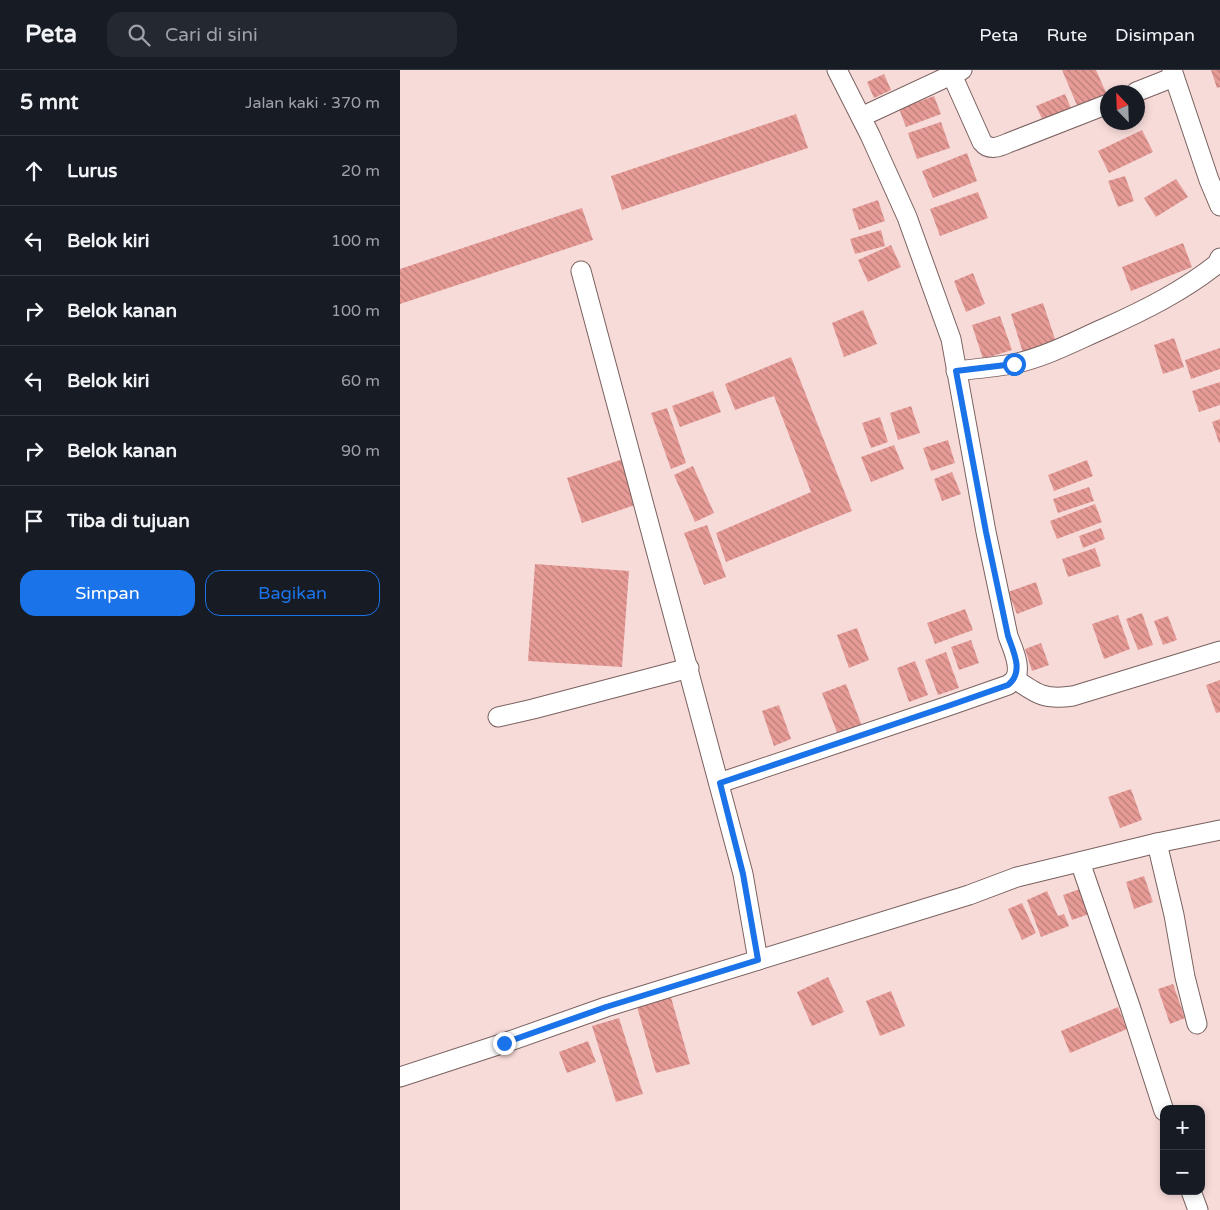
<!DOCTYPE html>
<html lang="id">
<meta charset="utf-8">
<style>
body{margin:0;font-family:"Varela Round",sans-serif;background:#242831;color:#f1f3f6}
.controls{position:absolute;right:15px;bottom:15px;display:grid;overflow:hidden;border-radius:10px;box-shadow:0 2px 8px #0003}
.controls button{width:45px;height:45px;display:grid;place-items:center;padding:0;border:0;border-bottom:1px solid #363941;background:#171b24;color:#f1f3f6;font:25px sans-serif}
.compass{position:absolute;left:700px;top:15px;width:45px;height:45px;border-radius:50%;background:#171b24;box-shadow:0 2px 8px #0003;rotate:337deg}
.stop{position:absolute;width:15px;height:15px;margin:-11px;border:4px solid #1a73e8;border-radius:50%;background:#fff}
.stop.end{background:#1a73e8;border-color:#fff;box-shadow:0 1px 5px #0008}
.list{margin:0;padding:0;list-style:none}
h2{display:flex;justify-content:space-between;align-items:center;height:65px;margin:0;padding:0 20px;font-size:21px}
h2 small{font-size:16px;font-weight:400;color:#9ea1a6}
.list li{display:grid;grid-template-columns:32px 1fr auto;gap:15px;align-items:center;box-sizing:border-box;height:70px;padding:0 20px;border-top:1px solid #363941}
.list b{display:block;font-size:19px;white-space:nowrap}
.list em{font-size:16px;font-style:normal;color:#9ea1a6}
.actions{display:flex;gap:10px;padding:15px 20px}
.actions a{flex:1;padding:11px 0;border:1px solid #1a73e8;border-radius:15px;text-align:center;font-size:18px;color:#1a73e8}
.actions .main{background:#1a73e8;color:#fff}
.icon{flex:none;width:28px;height:28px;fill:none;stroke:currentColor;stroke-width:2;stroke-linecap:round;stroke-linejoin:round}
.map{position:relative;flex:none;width:820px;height:1140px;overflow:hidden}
header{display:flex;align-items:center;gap:30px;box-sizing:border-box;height:70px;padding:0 25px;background:#171b24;border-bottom:1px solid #363941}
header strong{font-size:24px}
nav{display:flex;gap:28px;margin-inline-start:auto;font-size:18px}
.search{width:350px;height:45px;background:#242831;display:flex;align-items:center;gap:12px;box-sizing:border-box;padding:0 18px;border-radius:15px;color:#9ea1a6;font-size:19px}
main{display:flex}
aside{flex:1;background:#171b24}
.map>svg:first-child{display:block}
</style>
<header>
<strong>Peta</strong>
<div class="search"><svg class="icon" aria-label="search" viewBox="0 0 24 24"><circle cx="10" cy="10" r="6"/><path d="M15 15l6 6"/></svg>Cari di sini</div>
<nav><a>Peta</a><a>Rute</a><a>Disimpan</a></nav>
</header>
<main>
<aside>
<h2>5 mnt<small>Jalan kaki · 370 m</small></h2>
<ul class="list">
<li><svg class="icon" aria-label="ahead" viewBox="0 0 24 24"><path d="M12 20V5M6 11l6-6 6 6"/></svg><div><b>Lurus</b></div><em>20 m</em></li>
<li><svg class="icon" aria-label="left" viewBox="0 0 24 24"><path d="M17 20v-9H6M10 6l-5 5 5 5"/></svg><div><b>Belok kiri</b></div><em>100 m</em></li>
<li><svg class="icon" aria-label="right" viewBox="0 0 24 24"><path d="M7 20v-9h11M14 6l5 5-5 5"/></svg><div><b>Belok kanan</b></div><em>100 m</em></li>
<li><svg class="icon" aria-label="left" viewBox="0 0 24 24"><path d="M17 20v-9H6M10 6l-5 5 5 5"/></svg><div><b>Belok kiri</b></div><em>60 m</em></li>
<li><svg class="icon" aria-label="right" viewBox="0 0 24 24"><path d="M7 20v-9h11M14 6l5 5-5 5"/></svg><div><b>Belok kanan</b></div><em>90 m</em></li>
<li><svg class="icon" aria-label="arrive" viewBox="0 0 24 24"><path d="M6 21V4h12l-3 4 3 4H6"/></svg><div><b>Tiba di tujuan</b></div></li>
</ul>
<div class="actions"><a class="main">Simpan</a><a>Bagikan</a></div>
</aside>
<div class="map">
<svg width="820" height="1140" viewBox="0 0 820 1140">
<defs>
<pattern id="building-back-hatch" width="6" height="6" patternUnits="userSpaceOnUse" patternTransform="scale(1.25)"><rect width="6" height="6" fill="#e79b97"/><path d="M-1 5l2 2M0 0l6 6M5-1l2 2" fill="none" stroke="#bb7e7a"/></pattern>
</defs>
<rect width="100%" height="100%" fill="#f7dbd9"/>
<g fill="url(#building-back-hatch)">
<polygon points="662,0 696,0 708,27 679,40"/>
<polygon points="811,0 820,0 820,17 817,18"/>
<polygon points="484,4 491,20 474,28 467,12"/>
<polygon points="665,24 673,43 645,55 636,36"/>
<polygon points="534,26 541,44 506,57 499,39"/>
<polygon points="396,44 408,78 222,140 211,106"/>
<polygon points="541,52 550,78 517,89 508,63"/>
<polygon points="742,60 753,82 709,103 698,81"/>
<polygon points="567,83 577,111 533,128 522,101"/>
<polygon points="725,106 734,131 718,137 708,111"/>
<polygon points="776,109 788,127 756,147 744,128"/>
<polygon points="578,122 588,148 540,166 530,139"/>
<polygon points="478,130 485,151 459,160 452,139"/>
<polygon points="182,138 193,170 0,234 0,199"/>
<polygon points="481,160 485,176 455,184 450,169"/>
<polygon points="783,173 792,197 731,221 722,197"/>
<polygon points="491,175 501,197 468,212 458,190"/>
<polygon points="573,203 585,234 566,242 554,211"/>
<polygon points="643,233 656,272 623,283 611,244"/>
<polygon points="463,240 477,274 444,287 432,253"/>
<polygon points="600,246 612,280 583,289 572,255"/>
<polygon points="774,268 784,297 763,304 754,275"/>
<polygon points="820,278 820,299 791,309 785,290"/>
<polygon points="391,287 452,441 326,492 316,463 411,422 374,326 335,340 325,314"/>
<polygon points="820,312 820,335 799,342 792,321"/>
<polygon points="313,321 321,342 280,357 272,336"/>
<polygon points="511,336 520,363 498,370 490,343"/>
<polygon points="267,338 286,393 271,399 251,343"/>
<polygon points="480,347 488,372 471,378 462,353"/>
<polygon points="820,349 820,372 819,373 812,352"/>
<polygon points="548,370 555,393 531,401 523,378"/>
<polygon points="494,375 504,399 471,412 461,387"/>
<polygon points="226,388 241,433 182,453 167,408"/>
<polygon points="687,390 693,406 654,421 648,405"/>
<polygon points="293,396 314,443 295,452 274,405"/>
<polygon points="552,402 561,424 542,431 534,409"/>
<polygon points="689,417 694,431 658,443 653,429"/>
<polygon points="695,434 702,452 657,469 650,451"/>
<polygon points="307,455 326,507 304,515 284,463"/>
<polygon points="701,458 705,469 683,478 679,466"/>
<polygon points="695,478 701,496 668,507 662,489"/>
<polygon points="135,494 229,501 222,597 128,591"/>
<polygon points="636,512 643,534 617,544 608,522"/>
<polygon points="565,539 573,560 535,574 527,553"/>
<polygon points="742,543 753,575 738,580 726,549"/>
<polygon points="718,545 730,579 704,589 692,554"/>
<polygon points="768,546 777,570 763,575 754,551"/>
<polygon points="457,558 469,590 449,598 437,565"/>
<polygon points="571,570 579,593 559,600 551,577"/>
<polygon points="641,573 649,595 632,601 625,579"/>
<polygon points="546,582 559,618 538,625 525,590"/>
<polygon points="515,591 528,625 509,632 497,598"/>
<polygon points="820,610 820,642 816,643 806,615"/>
<polygon points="446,614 462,656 438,665 422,623"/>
<polygon points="379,635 391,669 374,676 362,641"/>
<polygon points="731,719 742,750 720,758 708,727"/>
<polygon points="744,806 753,832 734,839 726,812"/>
<polygon points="680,819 689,844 672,850 663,825"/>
<polygon points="647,821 658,846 664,844 669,856 641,867 627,830"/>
<polygon points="622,833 636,863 622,870 608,839"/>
<polygon points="428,907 444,942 412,956 397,922"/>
<polygon points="773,914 785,948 770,954 758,919"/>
<polygon points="491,921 505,956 480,966 466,931"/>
<polygon points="270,924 290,994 256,1003 236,933"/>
<polygon points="718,937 727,959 670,983 661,961"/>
<polygon points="219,948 243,1024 216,1032 192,956"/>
<polygon points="188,971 196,992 167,1003 159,982"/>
</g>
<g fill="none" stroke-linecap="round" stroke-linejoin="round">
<g stroke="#79615f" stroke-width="21">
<g id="street">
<polyline points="772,0 809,110 820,136"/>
<path d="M552 5 582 72C589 81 599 77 608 73L708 34"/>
<polyline points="736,22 774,7"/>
<polyline points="461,47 562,0"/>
<polyline points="181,201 343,804 358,890"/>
<path d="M556 301C575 299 594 297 613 294 646 287 675 271 705 258 745 240 783 221 817 194L820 188"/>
<path d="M615 609C638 625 645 630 673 626L820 581"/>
<polyline points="98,647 133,639 289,598"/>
<path d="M319 713 548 636 608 615C610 613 613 612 614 610 623 599 612 577 608 566L586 462 551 269 507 147 470 65 437 0"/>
<polyline points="757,773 774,845 785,907 797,954"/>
<polyline points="680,792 730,936 764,1041"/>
<polyline points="0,1007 104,973 206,937 569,825 617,807 757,773 820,760"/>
<polyline points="791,1121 798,1140"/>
</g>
</g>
<use href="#street" stroke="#fff" stroke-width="19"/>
</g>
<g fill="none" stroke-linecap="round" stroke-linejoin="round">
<path stroke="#1a73e8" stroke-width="6" d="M104 973 206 937 358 890 343 804 320 713 548 636 608 615C624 602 614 583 608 566L586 462 556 301 614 294"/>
</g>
</svg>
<div class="controls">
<button>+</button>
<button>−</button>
</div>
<svg class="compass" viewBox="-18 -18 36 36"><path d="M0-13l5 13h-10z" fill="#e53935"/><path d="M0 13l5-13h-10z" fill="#9ea1a6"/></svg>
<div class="stop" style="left:614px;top:294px"></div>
<div class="stop end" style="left:104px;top:973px"></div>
</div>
</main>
